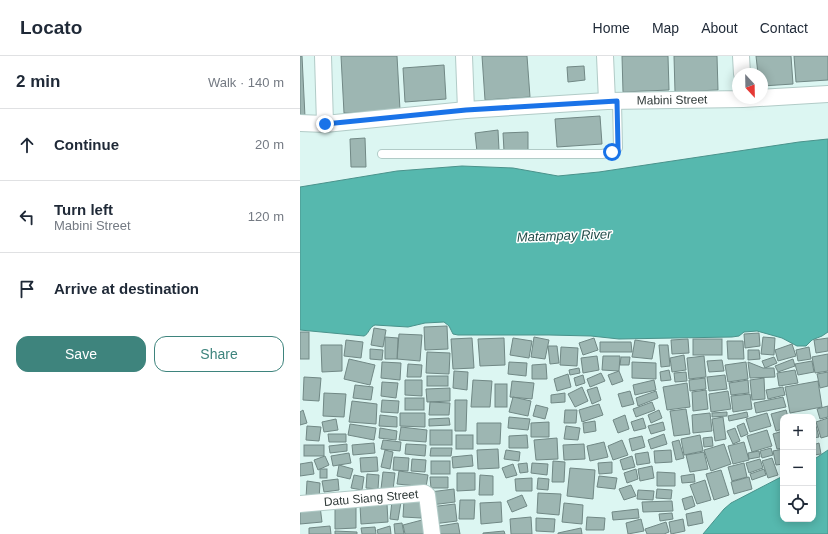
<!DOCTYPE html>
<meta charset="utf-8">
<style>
body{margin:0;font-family:Helvetica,sans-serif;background:#f2f2f3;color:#1f2937}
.controls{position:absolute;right:12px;bottom:12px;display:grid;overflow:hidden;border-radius:8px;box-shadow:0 2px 10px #0003}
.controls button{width:36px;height:36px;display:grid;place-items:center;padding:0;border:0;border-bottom:1px solid #e0e1e3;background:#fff;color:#1f2937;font:20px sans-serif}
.compass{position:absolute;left:432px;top:12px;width:36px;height:36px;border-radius:50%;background:#fff;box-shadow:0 2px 10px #0003;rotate:158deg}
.stop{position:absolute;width:12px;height:12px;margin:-9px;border:3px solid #1a73e8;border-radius:50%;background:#fff}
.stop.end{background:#1a73e8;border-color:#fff;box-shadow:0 1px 4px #0008}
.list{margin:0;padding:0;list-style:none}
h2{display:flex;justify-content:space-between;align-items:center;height:52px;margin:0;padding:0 16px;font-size:17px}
h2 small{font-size:13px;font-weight:400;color:#747a83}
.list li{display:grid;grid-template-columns:26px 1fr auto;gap:12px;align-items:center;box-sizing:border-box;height:72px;padding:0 16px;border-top:1px solid #e0e1e3}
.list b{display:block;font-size:15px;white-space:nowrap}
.list p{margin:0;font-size:13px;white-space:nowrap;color:#747a83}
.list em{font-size:13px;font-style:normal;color:#747a83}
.actions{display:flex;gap:8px;padding:12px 16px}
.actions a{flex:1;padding:9px 0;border:1px solid #3e847d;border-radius:12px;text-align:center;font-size:14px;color:#3e847d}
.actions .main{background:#3e847d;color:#fff}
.icon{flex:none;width:22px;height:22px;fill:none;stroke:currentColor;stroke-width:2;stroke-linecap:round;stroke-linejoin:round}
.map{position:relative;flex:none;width:528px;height:478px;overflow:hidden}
header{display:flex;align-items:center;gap:24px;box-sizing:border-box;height:56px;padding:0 20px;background:#fff;border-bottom:1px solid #e0e1e3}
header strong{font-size:19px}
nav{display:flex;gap:22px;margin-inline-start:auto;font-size:14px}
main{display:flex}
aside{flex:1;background:#fff}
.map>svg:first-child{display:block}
</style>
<header>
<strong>Locato</strong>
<nav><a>Home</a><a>Map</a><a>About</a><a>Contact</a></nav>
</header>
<main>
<aside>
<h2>2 min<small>Walk · 140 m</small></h2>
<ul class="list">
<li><svg class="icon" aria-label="ahead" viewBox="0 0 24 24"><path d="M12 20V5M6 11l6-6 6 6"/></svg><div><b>Continue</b></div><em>20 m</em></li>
<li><svg class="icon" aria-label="left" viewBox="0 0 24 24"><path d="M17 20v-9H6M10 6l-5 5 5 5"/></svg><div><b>Turn left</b><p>Mabini Street</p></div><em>120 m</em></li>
<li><svg class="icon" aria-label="arrive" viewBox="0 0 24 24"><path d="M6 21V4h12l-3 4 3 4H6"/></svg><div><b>Arrive at destination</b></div></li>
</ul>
<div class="actions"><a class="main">Save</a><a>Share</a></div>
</aside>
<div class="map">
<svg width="528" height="478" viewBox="0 0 528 478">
<rect width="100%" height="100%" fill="#dcf6f2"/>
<g fill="#56b8ae" stroke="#4a928b">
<path d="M528 83V276L522 280 512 284 506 290H497L482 282 457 275 444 276 439 280 432 281 319 283 291 280 249 279H158L153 278 149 270 144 266 125 267 108 271 75 269C69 271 69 278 64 280L0 274V131L97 115 162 110 213 112 258 120 299 116 499 86Z"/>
<polygon points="528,394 528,478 403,478 424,453 431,447 483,420 483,463 513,463 513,404"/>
</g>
<g fill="#9db6b2" stroke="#718885">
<polygon points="0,0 2,0 5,61 0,61"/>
<polygon points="41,0 97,0 100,54 44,57"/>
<polygon points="182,0 227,0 230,41 185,44"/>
<polygon points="322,0 368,0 369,34 323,36"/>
<polygon points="374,0 417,0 418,34 375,36"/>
<polygon points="456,0 491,0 493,28 462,30 462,18 458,18"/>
<polygon points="494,0 528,0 528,24 496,26"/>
<polygon points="144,9 146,43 105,46 103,12"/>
<polygon points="284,10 285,24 268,26 267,11"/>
<polygon points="300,60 302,88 257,91 255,63"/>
<polygon points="198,74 199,94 177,96 175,77"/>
<polygon points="228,76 228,94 204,95 203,77"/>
<polygon points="65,82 66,111 51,111 50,83"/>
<polygon points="147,270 148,293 125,294 124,271"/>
<polygon points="74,272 86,274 83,291 71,289"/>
<rect x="0" y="276" width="9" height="27"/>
<polygon points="459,277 460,290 445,292 444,278"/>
<polygon points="99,278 122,279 120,305 97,303"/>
<polygon points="85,281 98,282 97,303 85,303"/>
<polygon points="234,281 249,284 245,303 231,301"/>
<polygon points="463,281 475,282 474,299 461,298"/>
<polygon points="172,282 174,312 153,313 151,283"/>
<polygon points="204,282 205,309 180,310 178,283"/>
<polygon points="213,282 232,285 229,302 210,299"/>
<polygon points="294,282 298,294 283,299 279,287"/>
<polygon points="528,282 528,295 516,297 514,284"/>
<polygon points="388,283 389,297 372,298 371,284"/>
<rect x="393" y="283" width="29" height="16"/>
<polygon points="46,284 63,286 61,302 44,300"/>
<polygon points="335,284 355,287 352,303 332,301"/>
<polygon points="427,285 443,285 444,303 428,303"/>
<polygon points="300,286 331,286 332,296 300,296"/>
<polygon points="492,288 496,300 478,305 475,294"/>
<polygon points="21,289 42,289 42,315 22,316"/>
<polygon points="359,289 368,289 370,310 361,311"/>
<polygon points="248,290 257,290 259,307 250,308"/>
<polygon points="261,291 278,292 277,310 260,309"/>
<polygon points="509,291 511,303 498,305 496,294"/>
<polygon points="70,293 83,294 82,304 70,303"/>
<polygon points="448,294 459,294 460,303 448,304"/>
<polygon points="127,296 150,297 149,318 126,317"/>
<polygon points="528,298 528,315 515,317 512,301"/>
<polygon points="384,299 386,314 372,316 370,302"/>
<polygon points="297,300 299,314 283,317 281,302"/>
<polygon points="303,300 320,300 319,315 302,314"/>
<polygon points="404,300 406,321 389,323 387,302"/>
<polygon points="321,301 330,301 329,309 320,309"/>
<polygon points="474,301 477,307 465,312 462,305"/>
<polygon points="49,303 75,309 70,329 44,323"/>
<polygon points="493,303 495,310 478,316 475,310"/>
<polygon points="422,304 424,315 409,316 407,305"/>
<polygon points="512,305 514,316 498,319 495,308"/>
<polygon points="82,306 101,307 100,324 81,322"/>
<polygon points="209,306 227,307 226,320 208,318"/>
<polygon points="332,306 356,307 356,323 332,322"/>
<polygon points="446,306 448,323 428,326 425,309"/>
<polygon points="448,306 463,312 474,312 475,321 450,322"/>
<polygon points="108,308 122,309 121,321 107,321"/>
<polygon points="246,308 247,323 232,323 232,309"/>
<polygon points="279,312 280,317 270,319 269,314"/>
<polygon points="369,314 371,324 361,325 360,316"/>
<polygon points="495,314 498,327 479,330 477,317"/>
<polygon points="154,315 168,316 167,334 153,332"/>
<polygon points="319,315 323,325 312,329 308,319"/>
<polygon points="386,316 387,325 375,326 374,317"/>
<polygon points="528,316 528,330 520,332 517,318"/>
<polygon points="301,317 305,325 290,331 287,323"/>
<polygon points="268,318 271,331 257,335 254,323"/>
<polygon points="283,319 285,327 276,330 274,322"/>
<polygon points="425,319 427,333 409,335 407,321"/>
<rect x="127" y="320" width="21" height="10"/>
<polygon points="4,321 21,322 19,345 3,344"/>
<polygon points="405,322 406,333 390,335 389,324"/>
<polygon points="464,322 465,343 452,344 450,324"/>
<polygon points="105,324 122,324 122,340 105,339"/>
<polygon points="173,324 192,325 190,351 171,351"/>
<polygon points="354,324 356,334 335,339 333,329"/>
<polygon points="448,324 449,337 431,339 429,327"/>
<polygon points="212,325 234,327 232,343 210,341"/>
<polygon points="518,325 522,351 490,357 485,331"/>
<polygon points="82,326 98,327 96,342 81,340"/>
<polygon points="387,327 390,351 367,354 363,331"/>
<rect x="195" y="328" width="12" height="23"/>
<polygon points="55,329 73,331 71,344 53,342"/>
<polygon points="282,331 288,345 275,351 268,338"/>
<polygon points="297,331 301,344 292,348 287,334"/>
<polygon points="483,331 485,339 468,343 466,334"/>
<polygon points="150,332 150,345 127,346 126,333"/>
<polygon points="406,334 408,353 393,355 392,336"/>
<polygon points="330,335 334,348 322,351 318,338"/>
<polygon points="356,335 358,342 338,350 336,342"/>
<polygon points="428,335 431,353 411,356 409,338"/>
<polygon points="24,337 46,338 44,361 23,360"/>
<polygon points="265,337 265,346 251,347 251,339"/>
<polygon points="450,338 452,353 433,356 431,340"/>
<polygon points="213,341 231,345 228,360 209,356"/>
<polygon points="483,341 486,351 456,357 454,347"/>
<rect x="105" y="342" width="19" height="12"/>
<polygon points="82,344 99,345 98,357 81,356"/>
<polygon points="155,344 167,344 166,375 155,375"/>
<polygon points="52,345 77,348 76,368 49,366"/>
<polygon points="130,346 150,347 149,359 129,359"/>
<polygon points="352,346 355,354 336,361 333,353"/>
<polygon points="299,348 303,359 282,366 279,354"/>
<polygon points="236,349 248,352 245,363 233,360"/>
<polygon points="528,350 528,361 520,363 517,353"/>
<polygon points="386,353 390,378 374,380 370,355"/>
<polygon points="3,354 7,367 0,369 0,356"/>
<polygon points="265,354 277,354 276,367 264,367"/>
<polygon points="359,354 362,362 351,367 348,359"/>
<polygon points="486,354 488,361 483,361 483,373 476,375 471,358"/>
<polygon points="427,356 427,360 412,361 412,357"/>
<polygon points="447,356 448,361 429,365 428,360"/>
<polygon points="100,357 125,357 125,371 100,370"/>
<polygon points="410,357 412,375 393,377 392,359"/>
<polygon points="467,357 471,370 450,376 446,363"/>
<polygon points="80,359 97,361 97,371 79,370"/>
<polygon points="325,359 329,373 318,377 313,364"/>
<polygon points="209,361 230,363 228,374 208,372"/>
<polygon points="423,361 426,383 415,385 412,363"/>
<polygon points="149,362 150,369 129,370 129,363"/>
<polygon points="343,362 346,372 334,375 331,366"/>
<polygon points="528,362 528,380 521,382 516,366"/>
<polygon points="36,363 38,374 24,376 22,366"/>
<polygon points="295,365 296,375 284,377 283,367"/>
<polygon points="249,366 249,381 231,381 231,367"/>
<polygon points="363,366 365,374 351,378 348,370"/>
<polygon points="515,366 519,381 513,382 513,367"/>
<polygon points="177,367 201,367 200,388 177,388"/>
<polygon points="444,367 448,378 441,381 437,370"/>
<polygon points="50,368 76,372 74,384 48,379"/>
<polygon points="7,370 21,371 19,385 6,384"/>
<polygon points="266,370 280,372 278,384 264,383"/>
<polygon points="101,371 127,374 126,386 99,384"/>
<polygon points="80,372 97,375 96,384 79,382"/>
<polygon points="435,372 440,385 433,388 427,375"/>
<rect x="130" y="374" width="22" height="15"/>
<polygon points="467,374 472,390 452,396 447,380"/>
<polygon points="483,375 483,392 477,393 473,378"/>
<polygon points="28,378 46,378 46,386 29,386"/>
<polygon points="364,378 367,388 351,393 348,384"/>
<rect x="156" y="379" width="17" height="14"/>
<polygon points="227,379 228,392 209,392 209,380"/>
<polygon points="400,379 403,395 384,399 381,383"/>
<polygon points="342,380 345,391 332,395 329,383"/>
<polygon points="412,381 413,390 404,391 403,382"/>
<polygon points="257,382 258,403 236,404 234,384"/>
<polygon points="83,384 101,386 100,395 81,393"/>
<polygon points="322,384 328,399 313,404 308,390"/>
<polygon points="379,384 384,402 376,404 372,386"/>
<polygon points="304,386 308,401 290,405 287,390"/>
<polygon points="444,386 449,404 433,408 428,390"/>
<polygon points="74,387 75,397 53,399 52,389"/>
<polygon points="519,387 521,398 514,399 513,389"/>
<polygon points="47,388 47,395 30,397 29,390"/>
<polygon points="106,388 126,389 125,400 105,398"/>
<polygon points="284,388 285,403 264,404 263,389"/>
<polygon points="424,388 431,408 411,415 404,394"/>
<rect x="4" y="389" width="20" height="11"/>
<polygon points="131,392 152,392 151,400 130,400"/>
<polygon points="471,392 473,399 462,402 460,395"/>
<polygon points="198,393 199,412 178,413 177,394"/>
<polygon points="483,393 483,408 476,409 473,395"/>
<polygon points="85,394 93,396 90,413 81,411"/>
<polygon points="206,394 220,396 219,405 204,403"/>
<polygon points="371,394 372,406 355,407 354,395"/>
<polygon points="459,395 460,401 449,403 448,397"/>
<polygon points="348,396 350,407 337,409 335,398"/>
<polygon points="404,396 408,413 390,416 386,399"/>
<polygon points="49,397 51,407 33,410 31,400"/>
<polygon points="172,399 173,410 153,412 152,401"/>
<polygon points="25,400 29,409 18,414 14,404"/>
<polygon points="332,400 335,411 323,414 320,404"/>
<polygon points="77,401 78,415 61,416 60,402"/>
<polygon points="94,401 109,402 108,415 93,414"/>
<polygon points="472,402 478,419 468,422 462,405"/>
<polygon points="112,403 126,404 125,416 111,415"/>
<polygon points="460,403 463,412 449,417 446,407"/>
<rect x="131" y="405" width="19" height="13"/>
<polygon points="253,405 265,406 264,426 252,426"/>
<polygon points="12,406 14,418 0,420 0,408"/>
<polygon points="312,406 312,417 299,418 298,407"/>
<polygon points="227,407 228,416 220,417 218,408"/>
<polygon points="232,407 248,408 247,419 231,417"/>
<polygon points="444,407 447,421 432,425 428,411"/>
<polygon points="213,408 217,419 206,422 202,412"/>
<polygon points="39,409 53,413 50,423 37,420"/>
<polygon points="352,410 354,422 340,425 338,413"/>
<polygon points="270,412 295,414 293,443 267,440"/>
<rect x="20" y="413" width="7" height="9"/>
<polygon points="336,413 338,423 327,427 324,417"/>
<polygon points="464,413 466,419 452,424 450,418"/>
<polygon points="421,414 429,439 414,444 406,418"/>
<polygon points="99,415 128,419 126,431 97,428"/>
<polygon points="83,416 95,417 93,434 81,433"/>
<polygon points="357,416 375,417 375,430 357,430"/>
<polygon points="157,417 175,417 175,434 157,435"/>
<polygon points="67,418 79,419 78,433 66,432"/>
<polygon points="394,418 395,426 382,427 381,420"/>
<polygon points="54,419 64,421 62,434 51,432"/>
<polygon points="180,419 193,420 193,439 179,439"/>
<polygon points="299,420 317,422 315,433 297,431"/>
<polygon points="130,421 148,421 148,432 131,432"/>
<polygon points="449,421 452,433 434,438 431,426"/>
<polygon points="232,422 232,435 216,435 215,423"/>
<polygon points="238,422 249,423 248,434 237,433"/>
<polygon points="38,423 39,434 24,436 22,425"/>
<polygon points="405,424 411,444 397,448 390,429"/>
<polygon points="7,425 20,427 19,443 6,442"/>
<polygon points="331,429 336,440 324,444 319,433"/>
<polygon points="154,433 155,446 131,449 130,436"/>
<polygon points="357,433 372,434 371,443 356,442"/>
<polygon points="338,434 354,435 353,444 337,443"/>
<polygon points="238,437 261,438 259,459 237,457"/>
<polygon points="222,439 227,450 212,456 207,445"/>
<polygon points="392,440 395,450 385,454 382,443"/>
<polygon points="104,444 122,445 121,462 103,461"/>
<polygon points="160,444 175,444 174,463 159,463"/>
<polygon points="92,445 101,446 98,464 90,463"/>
<polygon points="372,445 373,455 343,456 342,446"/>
<polygon points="201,446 202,466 181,468 180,447"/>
<polygon points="264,447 283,449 282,468 262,466"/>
<polygon points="87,448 88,466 61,468 60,449"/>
<polygon points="155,448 157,465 133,468 130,451"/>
<polygon points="20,450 22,466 0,468 0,452"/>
<polygon points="56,450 56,472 35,473 35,451"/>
<polygon points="338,453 339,462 313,464 312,456"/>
<polygon points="401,455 403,467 388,470 386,458"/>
<polygon points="372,457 373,463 360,465 359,458"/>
<polygon points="231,461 232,478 211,478 210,463"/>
<polygon points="287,461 305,462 304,474 286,474"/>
<polygon points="236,462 255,463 254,476 236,475"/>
<polygon points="341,463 344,475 328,478 326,467"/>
<polygon points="383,463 385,475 371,478 369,466"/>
<polygon points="122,464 125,478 105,478 103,469"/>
<polygon points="366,466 369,476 364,478 347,478 345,473"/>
<polygon points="102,467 104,478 95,478 94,468"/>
<polygon points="158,467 160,478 134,478 133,471"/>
<polygon points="30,470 31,478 9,478 9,472"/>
<polygon points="90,470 91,478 78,478 77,474"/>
<polygon points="75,471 76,478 62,478 61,472"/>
<polygon points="281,472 282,478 258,478 258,477"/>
<polygon points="35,475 57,476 57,478 35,478"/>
<polygon points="204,475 205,478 183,478 183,477"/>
</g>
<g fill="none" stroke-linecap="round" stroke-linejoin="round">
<g stroke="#b1cbc7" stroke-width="10">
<polyline id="service" points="82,98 302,98 312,96 318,92 317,45"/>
</g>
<g stroke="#b1cbc7" stroke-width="18">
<g id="minor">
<polyline points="23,0 25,68"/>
<polyline points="164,0 166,54"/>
<polyline points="305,0 307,45"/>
<polyline points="441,0 442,18"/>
<polyline points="0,67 25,68 166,54 307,45 443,43 528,38"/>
<polyline points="0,448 124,437 127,439 132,478"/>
</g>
</g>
<use href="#service" stroke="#fff" stroke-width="8"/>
<use href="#minor" stroke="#fff" stroke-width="16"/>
</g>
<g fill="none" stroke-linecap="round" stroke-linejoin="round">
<polyline stroke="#1a73e8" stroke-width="5" points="25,68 166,54 317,45 318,92 312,96"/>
</g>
<g text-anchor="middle" stroke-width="3" stroke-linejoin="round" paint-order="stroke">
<g font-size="12" fill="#2f3938" stroke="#fff">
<text transform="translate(372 44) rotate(-1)" y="4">Mabini Street</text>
<text transform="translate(71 442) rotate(-5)" y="4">Datu Siang Street</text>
</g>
<g font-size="13" font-style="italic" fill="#204c48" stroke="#fff">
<text transform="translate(264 179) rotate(-2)" y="5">Matampay River</text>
</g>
</g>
</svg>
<div class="controls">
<button>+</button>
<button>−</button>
<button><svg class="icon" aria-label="locate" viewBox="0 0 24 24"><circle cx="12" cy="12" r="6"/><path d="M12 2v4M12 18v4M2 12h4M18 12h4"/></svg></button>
</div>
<svg class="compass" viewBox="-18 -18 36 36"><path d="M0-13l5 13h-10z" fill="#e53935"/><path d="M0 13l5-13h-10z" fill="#747a83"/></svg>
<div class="stop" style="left:312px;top:96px"></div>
<div class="stop end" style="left:25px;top:68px"></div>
</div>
</main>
